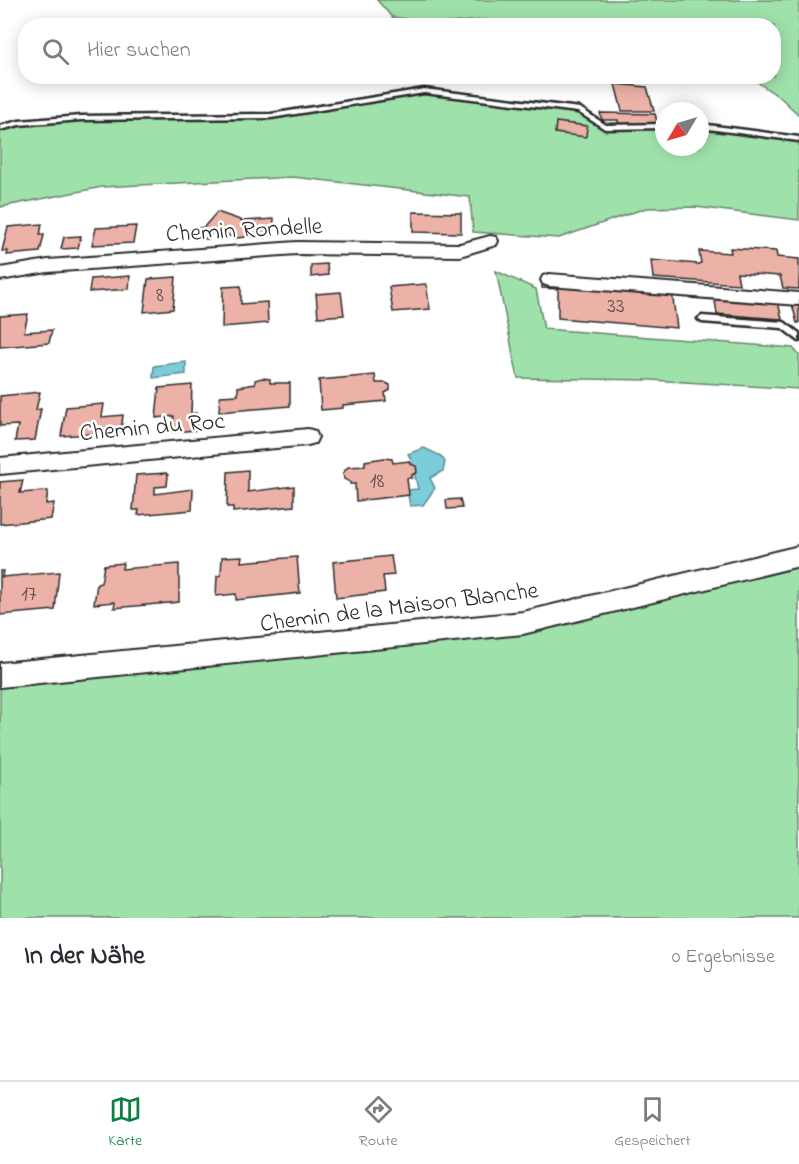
<!DOCTYPE html>
<html lang="de">
<meta charset="utf-8">
<style>
body{margin:0;font-family:"Indie Flower",sans-serif;background:#f7f7f7;color:#2b2b33}
.compass{position:absolute;left:655px;top:102px;width:54px;height:54px;border-radius:50%;background:#fff;box-shadow:0 3px 15px #0003;rotate:232deg}
.list{margin:0;padding:0;list-style:none}
h2{display:flex;justify-content:space-between;align-items:center;height:78px;margin:0;padding:0 24px;font-size:26px}
h2 small{font-size:20px;font-weight:400;color:#7c7c81}
.icon{flex:none;width:33px;height:33px;fill:none;stroke:currentColor;stroke-width:2;stroke-linecap:round;stroke-linejoin:round}
.map{position:relative;flex:none;width:799px;height:918px;overflow:hidden}
.search{position:absolute;background:#fff;box-shadow:0 3px 15px #0003;left:18px;right:18px;top:18px;height:66px;display:flex;align-items:center;gap:15px;box-sizing:border-box;padding:0 21px;border-radius:24px;color:#7c7c81;font-size:22px}
.sheet{height:162px;background:#fff}
nav{display:flex;justify-content:space-around;align-items:center;box-sizing:border-box;height:84px;border-top:2px solid #e1e1e2;background:#fff;font-size:16px;color:#7c7c81}
nav a{display:grid;justify-items:center;gap:3px}
nav .on{color:#0b8043}
.map>svg:first-child{display:block}
</style>
<div class="map">
<svg width="799" height="918" viewBox="0 0 799 918">
<rect width="100%" height="100%" fill="#fff"/>
<filter id="ink" filterUnits="userSpaceOnUse"><feTurbulence type="fractalNoise" baseFrequency=".0167" numOctaves="2"/><feDisplacementMap in="SourceGraphic" scale="12" xChannelSelector="R" yChannelSelector="G"/><feConvolveMatrix kernelMatrix="1 2 1 2 8 2 1 2 1" color-interpolation-filters="sRGB"/></filter>
<g filter="url(#ink)">
<g fill="#9fe1ab" stroke="#65866b" stroke-width="1.5">
<polygon points="377,0 799,0 799,115 782,99 750,77 774,76 774,26 514,26 483,20 439,24 392,17"/>
<polygon points="424,91 580,110 605,127 664,126 664,147 700,147 700,126 799,139 799,220 696,207 646,208 559,238 473,232 470,197 293,177 102,187 0,207 0,128 19,123 81,118 271,116"/>
<polygon points="496,271 536,289 544,329 793,348 799,355 799,389 651,380 518,378"/>
<polygon points="799,556 799,918 0,918 0,675 523,623"/>
</g>
<g fill="#7dccda" stroke="#5c8c94" stroke-width="1.5">
<polygon points="186,362 186,374 153,378 154,366"/>
<polygon points="424,448 441,456 445,462 443,471 430,478 435,488 423,505 410,506 407,490 418,489 411,459 408,454"/>
</g>
<g fill="#ecb2a8" stroke="#2b2b2b" stroke-width="1.5">
<polygon points="615,84 647,87 654,111 622,111"/>
<polygon points="600,113 655,114 658,125 619,125 618,120 602,120"/>
<polygon points="556,122 587,126 586,137 555,133"/>
<polygon points="217,212 243,221 274,219 273,235 235,238 213,230 208,239 194,238 199,228 204,227"/>
<polygon points="413,212 461,213 461,233 413,232"/>
<polygon points="42,224 40,235 44,235 40,252 7,255 8,251 2,251 8,227"/>
<polygon points="136,226 133,243 92,245 96,228"/>
<polygon points="81,236 78,248 61,249 64,237"/>
<polygon points="730,248 776,251 777,257 799,259 799,289 783,288 780,276 737,273 739,284 653,278 651,260 698,264 701,263 699,251 731,253"/>
<polygon points="327,264 328,275 311,277 311,265"/>
<polygon points="130,276 129,289 89,292 91,279"/>
<polygon points="176,277 173,309 144,312 148,279"/>
<polygon points="542,282 672,292 677,328 558,318 558,289 542,288"/>
<polygon points="426,284 430,309 393,312 389,287"/>
<polygon points="241,286 241,304 267,302 268,323 222,327 223,287"/>
<polygon points="341,292 344,315 318,317 316,294"/>
<polygon points="714,294 778,302 782,319 717,314"/>
<polygon points="791,300 799,300 799,323 797,323"/>
<polygon points="28,314 24,332 52,330 49,343 0,347 0,316"/>
<polygon points="375,375 376,383 386,383 390,385 390,390 385,393 386,401 343,405 343,408 321,410 319,380"/>
<polygon points="262,378 270,379 270,383 290,383 290,406 219,412 220,396 238,395 238,387 255,384 255,380"/>
<polygon points="192,385 191,414 196,413 196,430 173,432 174,416 156,418 159,388"/>
<polygon points="40,392 36,410 41,409 35,440 15,441 18,425 0,426 0,396"/>
<polygon points="104,404 102,417 123,415 121,432 61,436 66,407"/>
<polygon points="384,458 392,459 393,463 409,461 410,464 416,466 417,472 412,475 412,478 407,478 409,495 356,501 355,484 350,484 350,482 344,479 343,473 348,467 365,466 365,461"/>
<polygon points="248,470 248,492 294,486 294,506 233,512 233,507 227,507 228,472"/>
<polygon points="166,473 168,475 167,486 155,487 155,494 193,489 192,510 138,515 139,510 133,510 136,475"/>
<polygon points="23,480 20,493 48,491 46,504 54,503 51,519 0,524 0,482"/>
<polygon points="460,499 462,508 447,509 446,500"/>
<polygon points="242,556 241,562 297,557 300,593 236,600 236,594 216,596 217,576 221,575 222,557"/>
<polygon points="391,556 394,575 383,576 385,592 336,598 333,562"/>
<polygon points="123,563 122,569 179,564 179,602 114,608 115,602 94,604 97,584 101,583 104,565"/>
<polygon points="0,571 3,571 2,577 59,572 55,610 0,615"/>
</g>
<g fill="none" stroke-linecap="round" stroke-linejoin="round">
<g stroke="#2b2b2b" stroke-width="5">
<g id="lane">
<polygon points="424,89 580,108 606,125 664,124 664,128 605,129 578,112 424,93 271,118 81,120 19,125 0,130 0,126 19,121 81,116 271,114"/>
<polygon points="700,124 799,137 799,141 700,128"/>
<polygon points="702,316 784,322 799,333 799,341 782,328 702,322 698,319"/>
</g>
</g>
<g stroke="#2b2b2b" stroke-width="4">
<g id="street">
<polygon points="490,236 496,237 498,241 496,245 460,256 297,254 48,272 0,280 0,268 48,260 297,242 460,244"/>
<polygon points="549,274 799,293 799,305 549,286 543,284 541,280 543,276"/>
<polygon points="308,429 315,431 318,437 315,443 308,445 0,474 0,458"/>
<polygon points="799,546 799,566 523,634 0,687 0,663 523,612"/>
</g>
</g>
<use href="#lane" fill="#fff" fill-rule="evenodd"/>
<use href="#street" fill="#fff" fill-rule="evenodd"/>
</g>
</g>
<g text-anchor="middle" stroke-width="5" stroke-linejoin="round" paint-order="stroke">
<g font-size="21" fill="#5b4d4a">
<text x="160" y="301">8</text>
<text x="616" y="312">33</text>
<text x="377" y="487">18</text>
<text x="29" y="600">17</text>
</g>
<g font-size="24" fill="#2b2b2b" stroke="#fff">
<text transform="translate(244 229) rotate(-3)" y="8">Chemin Rondelle</text>
<text transform="translate(152 426) rotate(-5)" y="8">Chemin du Roc</text>
<text transform="translate(399 606) rotate(-7)" y="8">Chemin de la Maison Blanche</text>
</g>
</g>
</svg>
<svg class="compass" viewBox="-18 -18 36 36"><path d="M0-13l5 13h-10z" fill="#e53935"/><path d="M0 13l5-13h-10z" fill="#7c7c81"/></svg>
<div class="search"><svg class="icon" aria-label="search" viewBox="0 0 24 24"><circle cx="10" cy="10" r="6"/><path d="M15 15l6 6"/></svg>Hier suchen</div>
</div>
<section class="sheet">
<h2>In der Nähe<small>0 Ergebnisse</small></h2>
<ul class="list">
</ul>
</section>
<nav>
<a class="on"><svg class="icon" aria-label="map" viewBox="0 0 24 24"><path d="M3 6l6-2 6 2 6-2v14l-6 2-6-2-6 2zM9 4v14M15 6v14"/></svg>Karte</a>
<a><svg class="icon" aria-label="directions" viewBox="0 0 24 24"><path d="M12 3l9 9-9 9-9-9zM9 14v-3h6M13 9l2 2-2 2"/></svg>Route</a>
<a><svg class="icon" aria-label="saved" viewBox="0 0 24 24"><path d="M7 4h10v16l-5-4-5 4z"/></svg>Gespeichert</a>
</nav>
